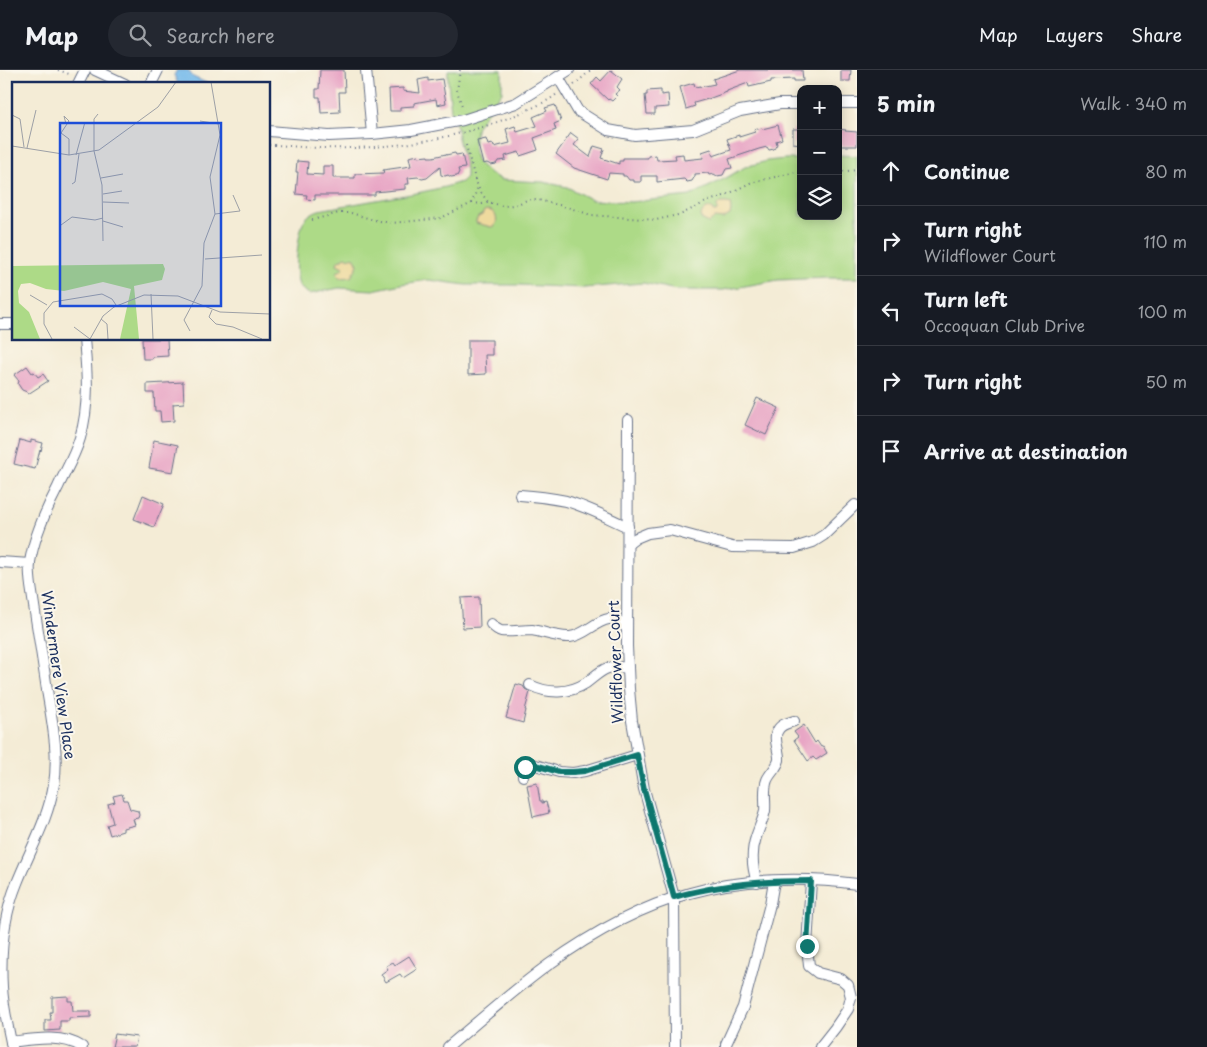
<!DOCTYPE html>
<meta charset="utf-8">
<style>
body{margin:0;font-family:"Playpen Sans",sans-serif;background:#242831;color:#f1f3f6}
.controls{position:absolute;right:15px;top:15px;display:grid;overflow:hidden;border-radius:10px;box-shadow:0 2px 12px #0003}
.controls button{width:45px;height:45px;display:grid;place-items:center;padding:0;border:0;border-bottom:1px solid #363941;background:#171b24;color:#f1f3f6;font:25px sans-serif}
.stop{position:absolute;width:15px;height:15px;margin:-11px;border:4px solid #0f766e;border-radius:50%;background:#fff}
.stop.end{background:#0f766e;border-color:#fff;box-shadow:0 1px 5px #0008}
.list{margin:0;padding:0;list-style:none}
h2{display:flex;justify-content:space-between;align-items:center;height:65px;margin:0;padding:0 20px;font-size:21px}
h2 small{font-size:16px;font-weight:400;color:#9ea1a6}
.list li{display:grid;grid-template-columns:32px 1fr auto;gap:15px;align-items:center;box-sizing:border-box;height:70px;padding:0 20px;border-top:1px solid #363941}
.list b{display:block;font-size:19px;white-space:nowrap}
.list p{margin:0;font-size:16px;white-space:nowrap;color:#9ea1a6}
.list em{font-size:16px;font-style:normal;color:#9ea1a6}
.icon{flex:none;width:28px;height:28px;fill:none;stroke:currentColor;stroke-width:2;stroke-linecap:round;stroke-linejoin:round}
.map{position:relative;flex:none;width:857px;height:977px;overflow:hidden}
header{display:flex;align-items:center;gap:30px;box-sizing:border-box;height:70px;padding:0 25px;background:#171b24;border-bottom:1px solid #363941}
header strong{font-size:24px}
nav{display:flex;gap:28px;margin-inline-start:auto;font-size:18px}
.search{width:350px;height:45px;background:#242831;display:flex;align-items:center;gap:12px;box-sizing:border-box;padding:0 18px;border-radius:28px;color:#9ea1a6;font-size:19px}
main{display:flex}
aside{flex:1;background:#171b24}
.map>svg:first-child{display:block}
</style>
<header>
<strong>Map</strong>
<div class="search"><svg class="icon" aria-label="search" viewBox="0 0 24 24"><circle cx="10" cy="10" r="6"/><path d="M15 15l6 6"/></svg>Search here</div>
<nav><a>Map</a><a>Layers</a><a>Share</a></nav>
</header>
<main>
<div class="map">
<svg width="857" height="977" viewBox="0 0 857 977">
<rect width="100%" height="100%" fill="#fbf7ec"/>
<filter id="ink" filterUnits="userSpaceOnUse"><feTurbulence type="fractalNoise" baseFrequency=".02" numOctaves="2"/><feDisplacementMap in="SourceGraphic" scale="10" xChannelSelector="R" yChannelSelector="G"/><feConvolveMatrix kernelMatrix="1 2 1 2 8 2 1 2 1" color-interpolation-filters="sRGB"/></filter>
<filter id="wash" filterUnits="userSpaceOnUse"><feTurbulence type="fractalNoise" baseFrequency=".0096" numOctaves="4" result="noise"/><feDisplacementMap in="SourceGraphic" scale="20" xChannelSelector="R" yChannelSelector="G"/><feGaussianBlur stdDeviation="1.12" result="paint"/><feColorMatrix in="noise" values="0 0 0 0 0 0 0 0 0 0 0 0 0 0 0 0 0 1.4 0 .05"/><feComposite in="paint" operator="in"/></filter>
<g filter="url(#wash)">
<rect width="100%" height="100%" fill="#f4ecd6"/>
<path fill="#adda87" stroke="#648472" d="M448 0H502V22L477 56 474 68V82L477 92 488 102 501 110 543 112 567 117 592 130 631 132 690 126 726 108 745 97 767 91 785 89H801V146H838V85L857 86V208H826L778 210 723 220H677L643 213 584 218 520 215H466L429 210 401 214 373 220 339 218 309 224C307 222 302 220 300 217 293 206 298 162 304 151 308 145 313 142 319 140L417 123 445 117 461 112 466 107V99L458 68 457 57 451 41 448 11Z"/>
<g fill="#eeda9e" stroke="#84847e">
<path d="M720 133H727L730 134 731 140 730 145 723 149 715 148 709 153 701 149V146C702 141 707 138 711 138L714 142H716L717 141V136Z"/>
<path d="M487 140C495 140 499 149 495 156L491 157 476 153V151L478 147 482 145 484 141Z"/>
<polygon points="346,187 355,188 358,195 351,207 340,208 337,204 337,202 343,199 343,197 337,194 338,191"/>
</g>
<polygon fill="#74b9ea" stroke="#4874a4" points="177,0 188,0 193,7 209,14 178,14 174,5"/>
<g id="blocks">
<g fill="#e8a6c5">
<polygon points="320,0 344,0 345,22 339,22 340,42 321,43 320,27 316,27 316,19 319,19"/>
<polygon points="611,0 622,9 617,17 620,20 615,24 617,26 612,31 609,29 608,30 591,14 597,7 601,11"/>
<polygon points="740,0 802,0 803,11 794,11 794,9 771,10 771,12 749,17 748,13 727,21 727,22 708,29 694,33 695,36 686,39 680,17 694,13 695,17 700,16 700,17 715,14 713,9"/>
<polygon points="841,0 851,0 850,11 841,11"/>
<polygon points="428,8 428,11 442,9 446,33 437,35 436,29 414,33 414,36 400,37 400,41 390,41 389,19 403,18 403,21 420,23 418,10"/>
<polygon points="661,20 661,25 668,24 669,37 655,38 655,44 647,44 645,25 647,25 647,21"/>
<polygon points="555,35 561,51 554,54 556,60 534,68 538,80 520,86 519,82 505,86 506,90 498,91 496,94 491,95 487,93 483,94 477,71 486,69 488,75 493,74 494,77 510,73 506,59 515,56 517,62 537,56 533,47 547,41 545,38"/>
<polygon points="778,55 782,69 776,71 777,74 774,79 769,80 767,77 759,79 729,89 732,98 726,99 723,105 717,106 714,104 709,105 708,103 695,104 695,106 692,111 687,112 684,109 657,112 657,106 641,106 641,112 634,112 634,110 629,110 626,106 623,106 623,104 609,103 607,109 574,98 556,84 571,63 579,69 574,75 590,87 594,76 604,79 601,88 619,94 619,91 623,91 623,88 648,88 648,86 656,85 657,90 676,89 675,85 683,84 684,90 703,88 702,82 711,79 713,86 731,80 727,69 739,65 739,67 755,62 754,60 762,58 762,59"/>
<polygon points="793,59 801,59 801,74 793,73"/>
<polygon points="838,59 846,60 845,61 857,62 857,76 838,76"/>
<polygon points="455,83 456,85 462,84 465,98 458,99 459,102 457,106 451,107 448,105 445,106 441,105 440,97 427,108 422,109 418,107 408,108 409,114 405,114 405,119 375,122 375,125 315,125 315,130 306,129 307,125 296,124 298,102 296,102 297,91 308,92 307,104 323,105 323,96 333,96 333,108 355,108 355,104 384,103 383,100 411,96 409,87 418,85 418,87 428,86 428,87 433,87 446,84 446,85"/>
<polygon points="142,269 167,269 168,286 152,287 152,289 143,289"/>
<polygon points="468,270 492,270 492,285 485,285 486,304 468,305"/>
<polygon points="27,296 32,303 34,302 38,307 43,304 48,311 28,324 27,322 22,320 18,314 19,311 14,305"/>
<polygon points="183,312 184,333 173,334 174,351 161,352 160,341 155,341 154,323 147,323 147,314"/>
<polygon points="757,328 779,338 766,365 745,355"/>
<polygon points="20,370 31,373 31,370 43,373 41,381 40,380 35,399 14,394"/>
<polygon points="154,370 178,375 173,402 149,398"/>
<polygon points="143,425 164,434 154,457 134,449"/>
<polygon points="479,527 480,557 463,558 461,528"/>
<polygon points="516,614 523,616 525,619 530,622 525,640 526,640 523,653 506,648"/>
<polygon points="804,655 815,673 817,671 821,677 823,676 827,683 816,690 813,687 808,691 794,670 798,667 794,662"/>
<polygon points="537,713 540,731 542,731 542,733 546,732 549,743 533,747 527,715"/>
<polygon points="122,724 124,730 127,730 130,739 138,741 139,745 138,748 133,749 135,755 123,758 123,761 110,765 107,755 113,753 108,734 115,732 113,726"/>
<polygon points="409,886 417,899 403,908 400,904 386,912 381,904 388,899 386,896 393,892 395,895"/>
<polygon points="68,926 68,931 72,931 73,941 91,941 91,947 69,948 69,951 60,951 60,960 45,961 45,950 51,950 50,942 52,942 52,927"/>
<polygon points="115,964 137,967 135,977 112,977"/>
</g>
</g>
</g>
<g filter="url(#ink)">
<use href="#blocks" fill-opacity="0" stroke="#677188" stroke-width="1"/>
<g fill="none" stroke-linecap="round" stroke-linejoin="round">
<g stroke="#677188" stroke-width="12">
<g id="minor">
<polyline points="95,0 125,14"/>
<polyline points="366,0 372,64"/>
<polyline points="558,7 578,41 608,60 635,65 693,60 740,41 780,34 801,34"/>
<polyline points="78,14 85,0"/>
<polyline points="151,14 158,0"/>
<polyline points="838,33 857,33"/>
<polyline points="269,61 329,66 372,64 411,60 463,50 516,33 569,0"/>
<polyline points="0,254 14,254"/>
<polyline points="628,350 627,576 629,619 632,651 644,719 674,827 675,977"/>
<path d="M520 425C535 426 551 428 566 431 588 437 608 448 628 457"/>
<polyline points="628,474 636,468 648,463 670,460 732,477 794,478 813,472 824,465 855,435"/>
<polyline points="0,492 30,494"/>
<path d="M491 554C494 557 497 560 501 561 509 562 522 560 532 560 544 562 559 568 570 567 591 565 607 533 627 559"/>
<path d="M530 615C548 624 569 624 586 613 602 601 605 594 628 598"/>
<polyline points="523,706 523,701 525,697 532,694 559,702 573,703 585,701 637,685"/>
<polyline points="811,811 807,876 809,896 818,903 841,909 848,915 851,927 848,939 835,958 820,977"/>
<path d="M757 812C752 797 751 782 756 767 759 758 763 750 765 741 766 731 763 720 767 710 770 703 777 698 779 690 780 681 772 668 778 660 781 654 788 653 794 651"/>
<path d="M11 972C34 969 62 964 82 977"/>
<path d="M12 977C8 957 3 937 2 917 0 883 4 845 17 813 30 780 48 750 54 714 59 683 52 651 47 620 42 585 36 550 31 516 30 508 29 500 30 492 34 467 46 440 58 417 66 400 75 385 80 368 90 335 87 302 84 269"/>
<path d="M448 977C481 949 514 920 548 895 591 864 639 837 690 823 742 808 804 807 857 814"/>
<polyline points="726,977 726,974 743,937 770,834 774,811"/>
</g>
</g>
<g stroke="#677188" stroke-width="2" stroke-dasharray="1 4" stroke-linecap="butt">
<polyline points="58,0 72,5"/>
<polyline points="460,0 457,21 462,36"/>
<polyline points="574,15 591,0"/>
<path d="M269 75C287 75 304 78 322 78 390 80 460 69 523 42 534 37 547 32 557 24"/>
<polyline points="466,75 475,109 480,121 488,132 503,136 515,135 527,130 538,130 567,137 591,145 656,150 682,144 706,132 724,126 750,113 796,102 801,102"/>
<polyline points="838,102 857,100"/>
<polyline points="472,133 482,134 488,132"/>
<polyline points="312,150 339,143 351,143 374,150 391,153 423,150 441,148 472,133 478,116"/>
</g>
<use href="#minor" stroke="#fff" stroke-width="10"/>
</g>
</g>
<g fill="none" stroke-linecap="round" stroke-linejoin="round" filter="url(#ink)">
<path stroke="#0f766e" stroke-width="6" d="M525 697 532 694 559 702H573L585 701 637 685 644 719 674 827C719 814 764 811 811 811L807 876"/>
</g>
<g text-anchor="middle" stroke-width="4" stroke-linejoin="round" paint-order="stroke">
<g font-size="15" fill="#1b2f5e" stroke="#fbf7ec">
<text transform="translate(616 592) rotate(-92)" y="5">Wildflower Court</text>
<text transform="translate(58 605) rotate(82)" y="5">Windermere View Place</text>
</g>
</g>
<g transform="translate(12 12)">
<rect width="258" height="258" fill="#f4ecd6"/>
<path d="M151 182 153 187 150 198 122 204 127 257H108L119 207 91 200 52 209 34 207 18 201 9 202 6 209 7 221 17 230 28 257H0V184Z" fill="#adda87"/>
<path fill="none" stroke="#9da0a6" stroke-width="1" d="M86 32 82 37V69L90 103 91 159M0 33 8 37 12 65M188 39 207 42M54 42 52 34 57 39 49 51 57 57V73M0 64 57 73 87 68 146 25 164 0M15 66 24 28M64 73 73 40M89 96 111 92M60 102 63 100 67 72M91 112 110 109M91 120 117 121M203 132 228 129 221 113M91 139 111 145M49 143 60 135 83 138 91 136M193 177 250 173M139 212 141 257M18 213 35 223M200 228 197 235 204 242 221 245 250 257M89 237 95 242 96 257M62 245 78 257M178 249 172 238 190 204 192 161 203 132 198 95 208 53 199 0M40 257 32 242V231L41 220 90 212 100 217 104 223M78 257 91 234 102 225 132 213 166 214 208 230 258 232"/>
<path fill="#1d4ed8" fill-opacity="0.15" stroke="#1d4ed8" stroke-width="2.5" d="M48 41H209V224H48Z"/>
<rect width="258" height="258" fill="none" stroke="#1b2f5e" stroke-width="2.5"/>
</g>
</svg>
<div class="controls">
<button>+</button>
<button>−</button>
<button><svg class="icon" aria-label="layers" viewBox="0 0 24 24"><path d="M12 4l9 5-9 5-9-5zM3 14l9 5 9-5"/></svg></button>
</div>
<div class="stop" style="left:525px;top:697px"></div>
<div class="stop end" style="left:807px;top:876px"></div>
</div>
<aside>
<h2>5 min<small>Walk · 340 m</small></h2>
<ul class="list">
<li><svg class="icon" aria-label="ahead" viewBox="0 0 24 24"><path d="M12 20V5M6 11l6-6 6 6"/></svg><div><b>Continue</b></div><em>80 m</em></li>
<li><svg class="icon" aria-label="right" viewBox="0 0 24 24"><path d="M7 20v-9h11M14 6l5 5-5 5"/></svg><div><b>Turn right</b><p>Wildflower Court</p></div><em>110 m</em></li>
<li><svg class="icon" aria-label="left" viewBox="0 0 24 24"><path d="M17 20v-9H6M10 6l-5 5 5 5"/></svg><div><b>Turn left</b><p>Occoquan Club Drive</p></div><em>100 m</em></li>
<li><svg class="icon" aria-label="right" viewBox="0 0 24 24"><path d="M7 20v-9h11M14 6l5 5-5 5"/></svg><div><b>Turn right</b></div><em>50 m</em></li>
<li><svg class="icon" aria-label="arrive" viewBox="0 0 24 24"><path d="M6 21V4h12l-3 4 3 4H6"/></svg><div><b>Arrive at destination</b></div></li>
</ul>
</aside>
</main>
